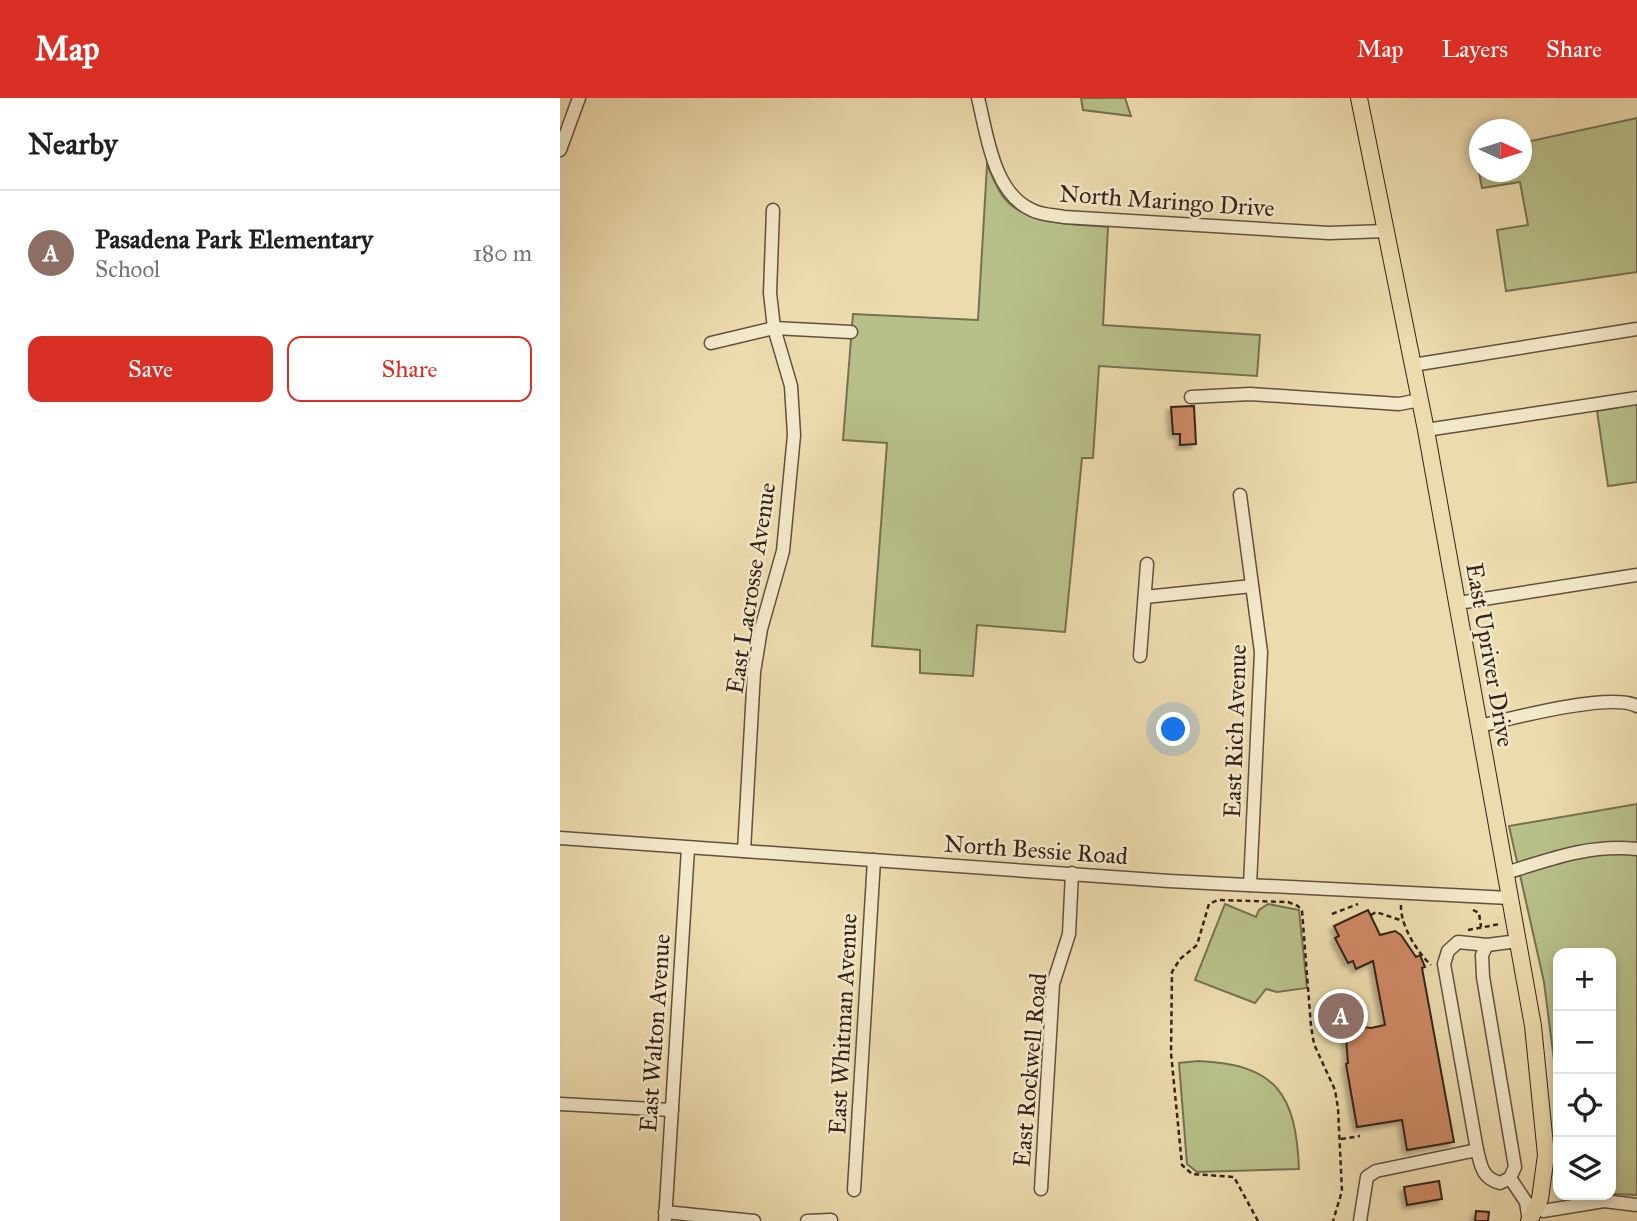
<!DOCTYPE html>
<meta charset="utf-8">
<style>
body{margin:0;font-family:"IM FELL Great Primer",serif;background:#f6f6f6;color:#202124}
.controls{position:absolute;right:21px;bottom:21px;display:grid;overflow:hidden;border-radius:14px;box-shadow:0 4px 10px #0003}
.controls button{width:63px;height:63px;display:grid;place-items:center;padding:0;border:0;border-bottom:2px solid #e0e0e0;background:#fff;color:#202124;font:35px sans-serif}
.compass{position:absolute;left:909px;top:21px;width:63px;height:63px;border-radius:50%;background:#fff;box-shadow:0 4px 10px #0003;rotate:94deg}
.you{position:absolute;left:614px;top:632px;width:24px;height:24px;margin:-18px;border:5px solid #fff;border-radius:50%;background:#1a73e8;box-shadow:0 0 0 10px #1a73e833}
.badge{display:grid;place-items:center;width:46px;height:46px;border-radius:50%;background:#d93025;color:#fff;font-size:23px;font-weight:700}
.pin{position:absolute;translate:-50% -50%;border:4px solid #fff;box-shadow:0 2px 7px #0006}
.list{margin:0;padding:0;list-style:none}
h2{display:flex;justify-content:space-between;align-items:center;height:91px;margin:0;padding:0 28px;font-size:30px}
h2 small{font-size:23px;font-weight:400;color:#757577}
.list li{display:grid;grid-template-columns:46px 1fr auto;gap:21px;align-items:center;box-sizing:border-box;height:126px;padding:0 28px;border-top:2px solid #e0e0e0}
.list b{display:block;font-size:26px;white-space:nowrap}
.list p{margin:0;font-size:23px;white-space:nowrap;color:#757577}
.list em{font-size:23px;font-style:normal;color:#757577}
.actions{display:flex;gap:14px;padding:21px 28px}
.actions a{flex:1;padding:16px 0;border:2px solid #d93025;border-radius:14px;text-align:center;font-size:24px;color:#d93025}
.actions .main{background:#d93025;color:#fff}
.icon{flex:none;width:38px;height:38px;fill:none;stroke:currentColor;stroke-width:2;stroke-linecap:round;stroke-linejoin:round}
.map{position:relative;flex:none;width:1077px;height:1123px;overflow:hidden}
header{display:flex;align-items:center;gap:42px;box-sizing:border-box;height:98px;padding:0 35px;background:#d93025;color:#fff}
header strong{font-size:33px}
nav{display:flex;gap:38px;margin-inline-start:auto;font-size:24px}
main{display:flex}
aside{flex:1;background:#fff}
.map>svg:first-child{display:block}
</style>
<header>
<strong>Map</strong>
<nav><a>Map</a><a>Layers</a><a>Share</a></nav>
</header>
<main>
<aside>
<h2>Nearby<small></small></h2>
<ul class="list">
<li><span class="badge" style="background:#8d6e63">A</span><div><b>Pasadena Park Elementary</b><p>School</p></div><em>180 m</em></li>
</ul>
<div class="actions"><a class="main">Save</a><a>Share</a></div>
</aside>
<div class="map">
<svg width="1077" height="1123" viewBox="0 0 1077 1123">
<defs>
<filter id="shadow"><feDropShadow dx="-4" dy="4" stdDeviation="2" flood-color="#0004"/></filter>
</defs>
<rect width="100%" height="100%" fill="#ecdbad"/>
<filter id="stains"><feTurbulence type="fractalNoise" baseFrequency=".00286" numOctaves="4"/><feColorMatrix values="0 0 0 0 .2 0 0 0 0 .09 0 0 0 0 .02 0 0 0 .5 -.17"/></filter>
<radialGradient id="worn" r=".72"><stop offset=".6" stop-color="#630" stop-opacity="0"/><stop offset="1" stop-color="#630" stop-opacity=".3"/></radialGradient>
<g fill="#b8c089" stroke="#767152" stroke-width="2">
<polygon points="521,0 565,0 571,18 523,12"/>
<polygon points="1077,20 1077,174 946,193 937,132 968,127 960,84 922,90 916,59 919,58 920,74 962,74 962,45"/>
<path d="M427 67C432 77 436 88 442 97 463 128 515 126 548 129L543 227 700 237 697 278 539 268 533 360H522L505 534 417 527 413 578 360 575V552L312 548 327 345 283 342 293 216 418 222Z"/>
<polygon points="1077,306 1077,384 1048,388 1037,313"/>
<polygon points="1077,706 1077,1097 1051,1096 1051,855 998,855 998,1073 996,978 984,884 949,728"/>
<polygon points="665,806 696,819 699,812 708,806 739,812 747,890 717,894 706,891 695,905 635,882"/>
<path d="M638 963C716 966 736 996 739 1071L637 1074 627 1066 619 965Z"/>
</g>
<g fill="#cd8863" stroke="#33221a" stroke-width="2" filter="url(#shadow)">
<polygon points="634,308 636,346 620,347 620,336 613,336 611,309"/>
<polygon points="808,812 820,837 835,833 841,837 856,859 860,857 865,869 862,870 894,1044 847,1052 842,1022 797,1029 786,966 788,965 785,927 811,930 825,927 813,863 796,871 793,863 788,865 775,840 779,838 774,828"/>
<polygon points="879,1083 882,1101 847,1107 844,1089"/>
<polygon points="916,1113 929,1114 928,1123 915,1123"/>
</g>
<g fill="none" stroke-linecap="round" stroke-linejoin="round">
<g stroke="#61503f" stroke-width="15">
<g id="minor">
<path d="M418 0C427 36 433 95 472 112 481 117 494 117 504 119L769 135 826 133"/>
<polyline points="0,52 19,0"/>
<polyline points="151,245 214,230 291,234"/>
<polyline points="853,267 1077,231"/>
<polyline points="631,299 690,296 839,306 860,302"/>
<polyline points="866,332 1077,300"/>
<polyline points="680,397 701,554 690,787"/>
<polyline points="585,499 692,488"/>
<polyline points="898,505 1077,477"/>
<polyline points="580,558 587,466"/>
<path d="M920 628C952 620 1050 594 1077 608"/>
<polyline points="0,740 609,783 950,800"/>
<polyline points="184,753 194,574 201,531 223,453 234,337 231,288 214,230 210,195 213,112"/>
<path d="M946 775C990 761 1030 746 1077 751"/>
<path d="M927 847 922 857 923 879 955 1069 950 1080 940 1085C922 1080 921 1068 917 1052L884 866 888 853 898 844 927 847 958 843"/>
<polyline points="0,1006 112,1012"/>
<polyline points="950,1080 966,1104 969,1123"/>
<polyline points="481,1091 493,886 509,836 512,775"/>
<polyline points="294,1092 314,762"/>
<polyline points="983,1113 1044,1103 1077,1107"/>
<polyline points="105,1114 194,1123"/>
<polyline points="105,1123 128,750"/>
<polyline points="247,1123 271,1122"/>
<polyline points="800,1123 807,1079 816,1073 917,1052"/>
</g>
</g>
<g stroke="#33221a" stroke-width="18">
<polyline id="major" points="799,0 866,332 973,928 986,1057 980,1101 969,1123"/>
</g>
<g stroke="#33221a" stroke-width="2.5" stroke-dasharray="5 3.5" stroke-linecap="butt">
<path d="M841 807C840 827 857 854 871 867"/>
<polyline points="913,812 919,815 921,829"/>
<polyline points="772,816 798,806"/>
<polyline points="811,817 816,814 843,823"/>
<polyline points="908,832 940,826"/>
<polyline points="781,1041 800,1038"/>
<polyline points="698,1123 674,1079 632,1076 622,1067 611,955 612,874 620,861 637,847 649,806 658,802 728,804 738,808 742,813 751,928 754,946 775,992 778,1010 782,1093 773,1123"/>
</g>
<use href="#minor" stroke="#f3e8ca" stroke-width="12"/>
<use href="#major" stroke="#ecdbad" stroke-width="16"/>
</g>
<g text-anchor="middle" stroke-width="5" stroke-linejoin="round" paint-order="stroke">
<g font-size="24" fill="#33221a" stroke="#f3e8ca">
<text transform="translate(607 103) rotate(4)" y="8">North Maringo Drive</text>
<text transform="translate(191 490) rotate(-81)" y="8">East Lacrosse Avenue</text>
<text transform="translate(930 557) rotate(80)" y="8">East Upriver Drive</text>
<text transform="translate(675 633) rotate(-88)" y="8">East Rich Avenue</text>
<text transform="translate(476 752) rotate(4)" y="8">North Bessie Road</text>
<text transform="translate(283 926) rotate(-87)" y="8">East Whitman Avenue</text>
<text transform="translate(95 935) rotate(-86)" y="8">East Walton Avenue</text>
<text transform="translate(470 972) rotate(-85)" y="8">East Rockwell Road</text>
</g>
</g>
<rect width="100%" height="100%" filter="url(#stains)"/>
<rect width="100%" height="100%" fill="url(#worn)"/>
</svg>
<div class="controls">
<button>+</button>
<button>−</button>
<button><svg class="icon" aria-label="locate" viewBox="0 0 24 24"><circle cx="12" cy="12" r="6"/><path d="M12 2v4M12 18v4M2 12h4M18 12h4"/></svg></button>
<button><svg class="icon" aria-label="layers" viewBox="0 0 24 24"><path d="M12 4l9 5-9 5-9-5zM3 14l9 5 9-5"/></svg></button>
</div>
<svg class="compass" viewBox="-18 -18 36 36"><path d="M0-13l5 13h-10z" fill="#e53935"/><path d="M0 13l5-13h-10z" fill="#757577"/></svg>
<div class="you"></div>
<div class="pin badge" style="left:781px;top:918px;background:#8d6e63">A</div>
</div>
</main>
